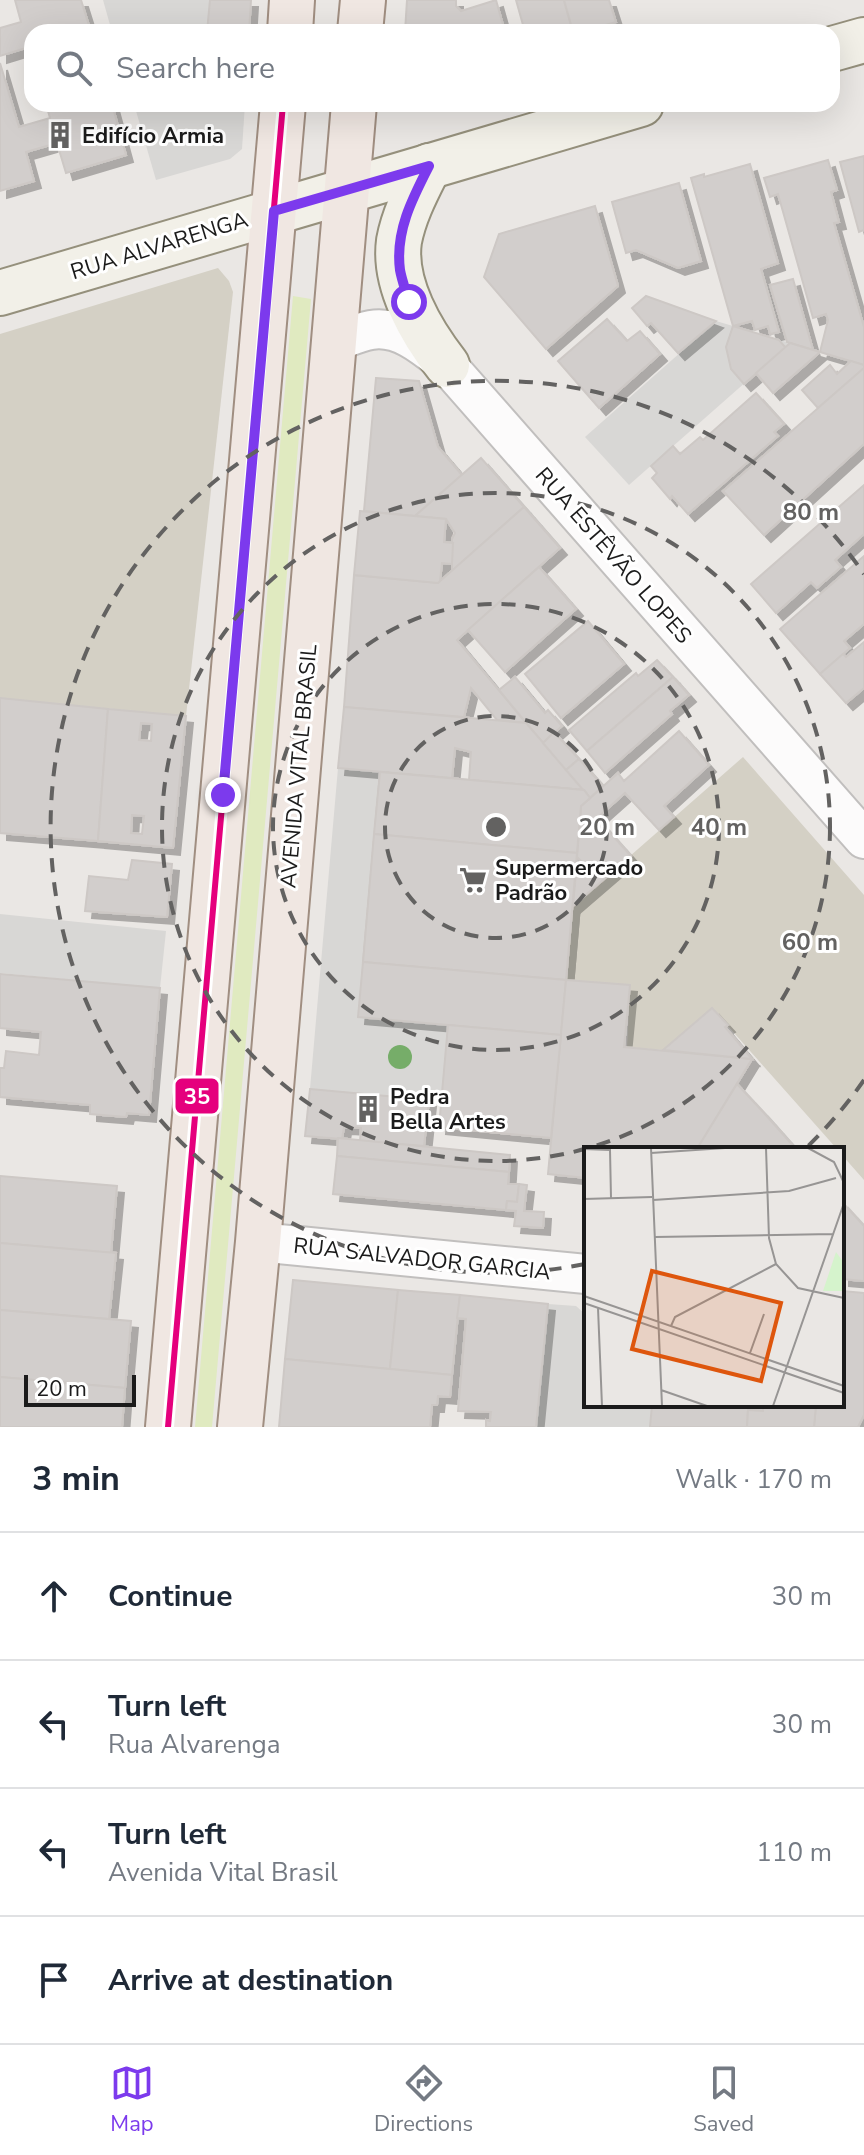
<!DOCTYPE html>
<meta charset="utf-8">
<style>
body{margin:0;font-family:"Nunito Sans",sans-serif;background:#f2f2f3;color:#1f2937}
.scale{position:absolute;left:24px;bottom:20px;width:112px;box-sizing:border-box;padding-left:8px;border:4px solid #1b1b1b;border-top:0;font-size:22px;line-height:28px;white-space:nowrap;color:#1b1b1b;-webkit-text-stroke:6px #fff;paint-order:stroke}
.stop{position:absolute;width:24px;height:24px;margin:-18px;border:6px solid #7c3aed;border-radius:50%;background:#fff}
.stop.end{background:#7c3aed;border-color:#fff;box-shadow:0 2px 8px #0008}
.list{margin:0;padding:0;list-style:none}
h2{display:flex;justify-content:space-between;align-items:center;height:104px;margin:0;padding:0 32px;font-size:34px}
h2 small{font-size:26px;font-weight:400;color:#747a83}
.list li{display:grid;grid-template-columns:52px 1fr auto;gap:24px;align-items:center;box-sizing:border-box;height:128px;padding:0 32px;border-top:2px solid #e0e1e3}
.list b{display:block;font-size:30px;white-space:nowrap}
.list p{margin:0;font-size:26px;white-space:nowrap;color:#747a83}
.list em{font-size:26px;font-style:normal;color:#747a83}
.icon{flex:none;width:44px;height:44px;fill:none;stroke:currentColor;stroke-width:2;stroke-linecap:round;stroke-linejoin:round}
.map{position:relative;flex:none;width:864px;height:1427px;overflow:hidden}
.search{position:absolute;background:#fff;box-shadow:0 8px 32px #0002;left:24px;right:24px;top:24px;height:88px;display:flex;align-items:center;gap:20px;box-sizing:border-box;padding:0 28px;border-radius:24px;color:#747a83;font-size:30px}
.sheet{height:616px;background:#fff}
nav{display:flex;justify-content:space-around;align-items:center;box-sizing:border-box;height:112px;border-top:2px solid #e0e1e3;background:#fff;font-size:22px;color:#747a83}
nav a{display:grid;justify-items:center;gap:4px}
nav .on{color:#7c3aed}
.map>svg:first-child{display:block}
</style>
<div class="map">
<svg width="864" height="1427" viewBox="0 0 864 1427">
<defs>
<filter id="shadow"><feDropShadow dx="7" dy="7" stdDeviation="0" flood-color="#0004"/></filter>
</defs>
<rect width="100%" height="100%" fill="#eae7e4"/>
<g fill="#d4d0c5">
<polygon points="218,268 229,281 233,292 186,716 0,698 0,334"/>
<polygon points="743,757 864,895 864,1180 842,1155 842,1149 837,1149 712,1008 663,1050 627,1047 630,985 566,980 573,906"/>
</g>
<polygon fill="#e0eac0" points="293,296 311,299 212,1427 195,1427"/>
<g fill="#d8d7d5">
<polygon points="103,0 251,0 249,32 112,32"/>
<polygon points="134,104 245,104 242,149 230,159 156,180"/>
<polygon points="716,321 790,343 629,485 585,437"/>
<polygon points="338,768 380,772 358,1016 448,1025 441,1101 310,1089"/>
<polygon points="0,914 166,931 160,988 0,973"/>
<polygon points="548,1304 576,1306 586,1315 586,1405 652,1405 650,1427 536,1427"/>
</g>
<g fill="#d2cecc" stroke="#cdc8c5" stroke-width="2" fill-rule="evenodd" filter="url(#shadow)">
<polygon points="15,0 81,0 91,32 32,32 32,56 29,47 0,56 0,28 21,22"/>
<polygon points="210,0 251,0 249,32 207,32"/>
<polygon points="407,0 456,0 456,6 461,11 496,0 505,32 405,32"/>
<polygon points="516,0 564,0 573,32 525,32"/>
<polygon points="564,0 609,0 616,22 581,32 573,32"/>
<polygon points="0,63 19,127 50,118 46,104 112,104 126,155 66,173 57,143 26,152 34,181 0,191"/>
<polygon points="864,156 864,230 859,232 840,162"/>
<polygon points="828,160 837,190 831,192 839,222 834,223 864,327 864,365 820,352 828,320 826,314 813,318 778,194 770,197 764,178"/>
<polygon points="750,164 778,263 761,269 779,332 770,334 768,326 755,330 752,321 733,326 691,178 704,174 704,177"/>
<polygon points="679,183 701,261 678,268 636,250 626,253 612,202"/>
<polygon points="595,206 618,286 546,349 484,277 499,234"/>
<polygon points="793,279 813,350 787,342 770,285"/>
<polygon points="646,296 716,321 678,353 651,323 647,326 632,308"/>
<polygon points="607,319 627,341 640,331 660,354 599,408 558,361"/>
<polygon points="733,326 779,340 786,348 744,384 731,369 726,347"/>
<polygon points="790,343 820,352 773,393 756,373"/>
<polygon points="851,361 864,365 864,368 818,408 802,390 830,365 837,374"/>
<polygon points="864,368 864,444 764,535 723,491"/>
<polygon points="376,378 419,381 438,447 462,475 415,516 364,511"/>
<polygon points="756,393 784,424 774,432 778,436 688,514 672,496 670,499 652,478 657,473 651,466 673,446 680,454 700,437 703,440"/>
<polygon points="481,458 524,507 452,571 452,539 455,533 446,519 415,516"/>
<polygon points="864,485 864,534 835,560 841,567 817,588 811,582 776,613 751,584"/>
<polygon points="524,507 560,548 457,640 526,723 497,720 471,688 464,717 344,707 354,575 438,583"/>
<polygon points="360,511 446,519 444,542 453,543 452,564 442,563 440,581 438,583 354,575"/>
<polygon points="864,556 864,624 844,641 850,648 820,674 780,629"/>
<polygon points="539,567 576,609 505,672 468,630"/>
<polygon points="588,621 624,664 561,718 525,674"/>
<polygon points="864,642 864,688 846,703 820,674 843,654 846,657"/>
<polygon points="657,660 673,677 587,751 569,730 636,673 638,676"/>
<polygon points="515,677 545,713 548,710 562,726 543,743 499,690"/>
<polygon points="673,677 689,695 670,711 672,714 605,773 587,751"/>
<polygon points="0,698 108,709 98,841 0,833"/>
<polygon points="344,707 526,723 584,790 469,780 471,752 455,748 452,778 338,768"/>
<path d="M108 709 186 716 173 848 98 841ZM141 723 152 724 151 741 139 740ZM132 815 144 816 142 834 131 833Z"/>
<polygon points="679,731 709,765 664,806 674,817 659,830 625,793 597,818 631,856 573,906 576,871 583,863 577,857 581,806 618,773 624,781"/>
<polygon points="554,732 579,759 566,770 543,743"/>
<polygon points="579,759 603,786 590,798 566,770"/>
<polygon points="380,772 584,790 590,798 581,806 566,980 363,962"/>
<polygon points="380,772 584,790 590,798 581,806 577,853 374,834"/>
<polygon points="374,834 577,853 566,980 363,962"/>
<polygon points="132,860 172,864 167,917 85,911 89,876 128,880"/>
<polygon points="363,962 566,980 561,1035 358,1017"/>
<polygon points="0,974 160,988 149,1115 127,1113 126,1117 90,1114 90,1105 0,1097 0,1068 4,1068 6,1051 39,1055 41,1032 0,1028"/>
<polygon points="566,980 630,985 624,1047 752,1059 697,1149 586,1149 586,1178 548,1174"/>
<polygon points="712,1008 728,1025 725,1027 752,1059 663,1050"/>
<polygon points="448,1025 561,1035 551,1138 439,1127"/>
<polygon points="737,1084 764,1113 796,1149 697,1149"/>
<polygon points="310,1089 429,1100 424,1146 360,1141 361,1128 344,1127 342,1139 305,1136"/>
<polygon points="338,1138 510,1155 509,1172 337,1156"/>
<polygon points="337,1156 509,1172 508,1184 519,1184 517,1202 507,1201 506,1210 333,1194"/>
<polygon points="0,1176 117,1186 111,1253 0,1243"/>
<polygon points="519,1184 527,1185 524,1211 544,1212 543,1228 514,1226 516,1211 506,1210 507,1201 517,1202"/>
<polygon points="842,1202 864,1226 864,1281 842,1279"/>
<polygon points="0,1243 116,1253 109,1319 0,1310"/>
<polygon points="293,1280 398,1290 390,1369 285,1359"/>
<polygon points="398,1290 460,1295 452,1375 390,1369"/>
<polygon points="842,1291 864,1293 864,1415 858,1427 814,1427 816,1405 842,1405"/>
<polygon points="460,1295 548,1304 536,1427 486,1427 486,1420 490,1421 491,1412 458,1411 466,1319 457,1318"/>
<polygon points="0,1310 131,1321 125,1388 0,1377"/>
<polygon points="285,1359 452,1375 450,1397 438,1396 437,1405 432,1405 430,1427 279,1427"/>
<polygon points="0,1377 125,1388 122,1427 0,1427"/>
<polygon points="652,1405 763,1405 763,1411 748,1410 747,1427 650,1427"/>
<polygon points="763,1405 816,1405 814,1427 747,1427 748,1410 763,1411"/>
</g>
<g fill="none" stroke-linecap="round" stroke-linejoin="round">
<g stroke="#c1bfbe" stroke-width="42">
<g id="street">
<path d="M334 342C346 338 359 332 371 330 400 325 426 348 447 365L864 839"/>
<polyline points="258,1242 586,1274"/>
</g>
</g>
<g stroke="#95907c" stroke-width="48">
<g id="secondary">
<polyline points="832,49 864,40"/>
<path d="M429 166C417 190 404 214 399 241 393 284 421 332 447 365"/>
<polyline points="0,293 641,104"/>
</g>
</g>
<g stroke="#a08e81" stroke-width="48">
<g id="primary">
<polyline points="290,32 292,0"/>
<polyline points="360,32 363,0"/>
<polyline points="168,1427 283,104"/>
<polyline points="240,1427 258,1242 354,104"/>
</g>
</g>
<use href="#street" stroke="#fcfbfb" stroke-width="38"/>
<use href="#secondary" stroke="#f2f0e8" stroke-width="44"/>
<use href="#primary" stroke="#f0e7e2" stroke-width="44"/>
<g stroke="#fff" stroke-width="12">
<polyline id="bus-1" points="168,1427 283,104"/>
</g>
<use href="#bus-1" stroke="#e5007d" stroke-width="6"/>
</g>
<circle fill="#76ad69" cx="400" cy="1057" r="12"/>
<g fill="none" stroke-linecap="round" stroke-linejoin="round">
<path stroke="#7c3aed" stroke-width="10" d="M223 795 274 211 429 166C412 199 395 232 400 270 402 281 406 291 409 302"/>
</g>
<g fill="none" stroke="#636261" stroke-width="4" stroke-dasharray="14 10">
<circle cx="496" cy="827" r="111"/>
<circle cx="496" cy="827" r="223"/>
<circle cx="496" cy="827" r="334"/>
<path d="M864 1080A446 446 0 0 1 806 1148M585 1264A446 446 0 1 1 864 574"/>
</g>
<defs>
<g id="building-bare" transform="scale(2.16)"><path d="M-4-6H4V6H1V3H-1V6H-4ZM-2.5-4.3h1.7v1.8h-1.7ZM.8-4.3h1.7v1.8H.8ZM-2.5-1h1.7V.8h-1.7ZM.8-1h1.7V.8H.8Z" fill="#636261" stroke="#fff" stroke-width="2.5" paint-order="stroke"/></g>
<g id="supermarket-bare" transform="scale(2.16)"><path d="M-6-5.5h2.5l.6 2H6L4.5 2H-2.5L-4.4-4H-6ZM-1.5 3.2a1.3 1.3 0 1 0 .1 0ZM3 3.2a1.3 1.3 0 1 0 .1 0Z" fill="#636261" stroke="#fff" stroke-width="2.5" paint-order="stroke"/></g>
</defs>
<g fill-rule="evenodd">
<use href="#building-bare" x="60" y="135"/>
<use href="#supermarket-bare" x="473" y="880"/>
<use href="#building-bare" x="368" y="1109"/>
</g>
<g text-anchor="middle" stroke-width="6" stroke-linejoin="round" paint-order="stroke">
<g font-size="22" font-weight="bold" fill="#1b1b1b" stroke="#fff" text-anchor="start">
<text x="82" y="143">Edifício Armia</text>
<text x="495" y="875">Supermercado<tspan x="495" dy="25">Padrão</tspan></text>
<text x="390" y="1104">Pedra<tspan x="390" dy="25">Bella Artes</tspan></text>
</g>
<g font-size="22" fill="#1b1b1b" stroke="#fff">
<text transform="translate(159 245) rotate(-17)" y="8">RUA ALVARENGA</text>
<text transform="translate(614 555) rotate(49)" y="8">RUA ESTÊVÃO LOPES</text>
<text transform="translate(298 766) rotate(-85)" y="8">AVENIDA VITAL BRASIL</text>
<text transform="translate(422 1258) rotate(6)" y="8">RUA SALVADOR GARCIA</text>
</g>
</g>
<g transform="translate(584 1147)">
<rect width="260" height="260" fill="#eae7e4"/>
<path d="M252 105 260 116V144H239Z" fill="#d5f3cc"/>
<path fill="none" stroke="#979594" stroke-width="2" d="M67 1 78 259M182 1 185 91 192 117 214 141 260 151M224 1 250 15 260 36M0 2 26 3 27 51M67 6 141 1M0 52 68 50M69 53 205 44 252 31M71 90 249 87M0 149 260 239M0 156 260 246M14 161 18 259M87 179 91 170 192 117M166 206 180 167M77 243 123 259M189 259 260 56"/>
<path fill="#de560d" fill-opacity="0.15" stroke="#de560d" stroke-width="4" d="M68 124 197 156 177 234 48 202Z"/>
<rect width="260" height="260" fill="none" stroke="#1b1b1b" stroke-width="4"/>
</g>
<circle cx="496" cy="827" r="12" fill="#636261" stroke="#fff" stroke-width="4"/>
<g font-size="24" text-anchor="middle" font-weight="bold" fill="#636261" stroke="#fff" stroke-width="6" stroke-linejoin="round" paint-order="stroke">
<text x="811" y="520">80 m</text>
<text x="607" y="835">20 m</text>
<text x="719" y="835">40 m</text>
<text x="810" y="950">60 m</text>
</g>
<rect stroke="#fff" stroke-width="3" x="174" y="1077" width="46" height="38" rx="8" fill="#e5007d"/>
<g font-size="22" text-anchor="middle" font-weight="bold" fill="#fff">
<text x="197" y="1104">35</text>
</g>
</svg>
<div class="scale">20 m</div>
<div class="stop" style="left:409px;top:302px"></div>
<div class="stop end" style="left:223px;top:795px"></div>
<div class="search"><svg class="icon" aria-label="search" viewBox="0 0 24 24"><circle cx="10" cy="10" r="6"/><path d="M15 15l6 6"/></svg>Search here</div>
</div>
<section class="sheet">
<h2>3 min<small>Walk · 170 m</small></h2>
<ul class="list">
<li><svg class="icon" aria-label="ahead" viewBox="0 0 24 24"><path d="M12 20V5M6 11l6-6 6 6"/></svg><div><b>Continue</b></div><em>30 m</em></li>
<li><svg class="icon" aria-label="left" viewBox="0 0 24 24"><path d="M17 20v-9H6M10 6l-5 5 5 5"/></svg><div><b>Turn left</b><p>Rua Alvarenga</p></div><em>30 m</em></li>
<li><svg class="icon" aria-label="left" viewBox="0 0 24 24"><path d="M17 20v-9H6M10 6l-5 5 5 5"/></svg><div><b>Turn left</b><p>Avenida Vital Brasil</p></div><em>110 m</em></li>
<li><svg class="icon" aria-label="arrive" viewBox="0 0 24 24"><path d="M6 21V4h12l-3 4 3 4H6"/></svg><div><b>Arrive at destination</b></div></li>
</ul>
</section>
<nav>
<a class="on"><svg class="icon" aria-label="map" viewBox="0 0 24 24"><path d="M3 6l6-2 6 2 6-2v14l-6 2-6-2-6 2zM9 4v14M15 6v14"/></svg>Map</a>
<a><svg class="icon" aria-label="directions" viewBox="0 0 24 24"><path d="M12 3l9 9-9 9-9-9zM9 14v-3h6M13 9l2 2-2 2"/></svg>Directions</a>
<a><svg class="icon" aria-label="saved" viewBox="0 0 24 24"><path d="M7 4h10v16l-5-4-5 4z"/></svg>Saved</a>
</nav>
